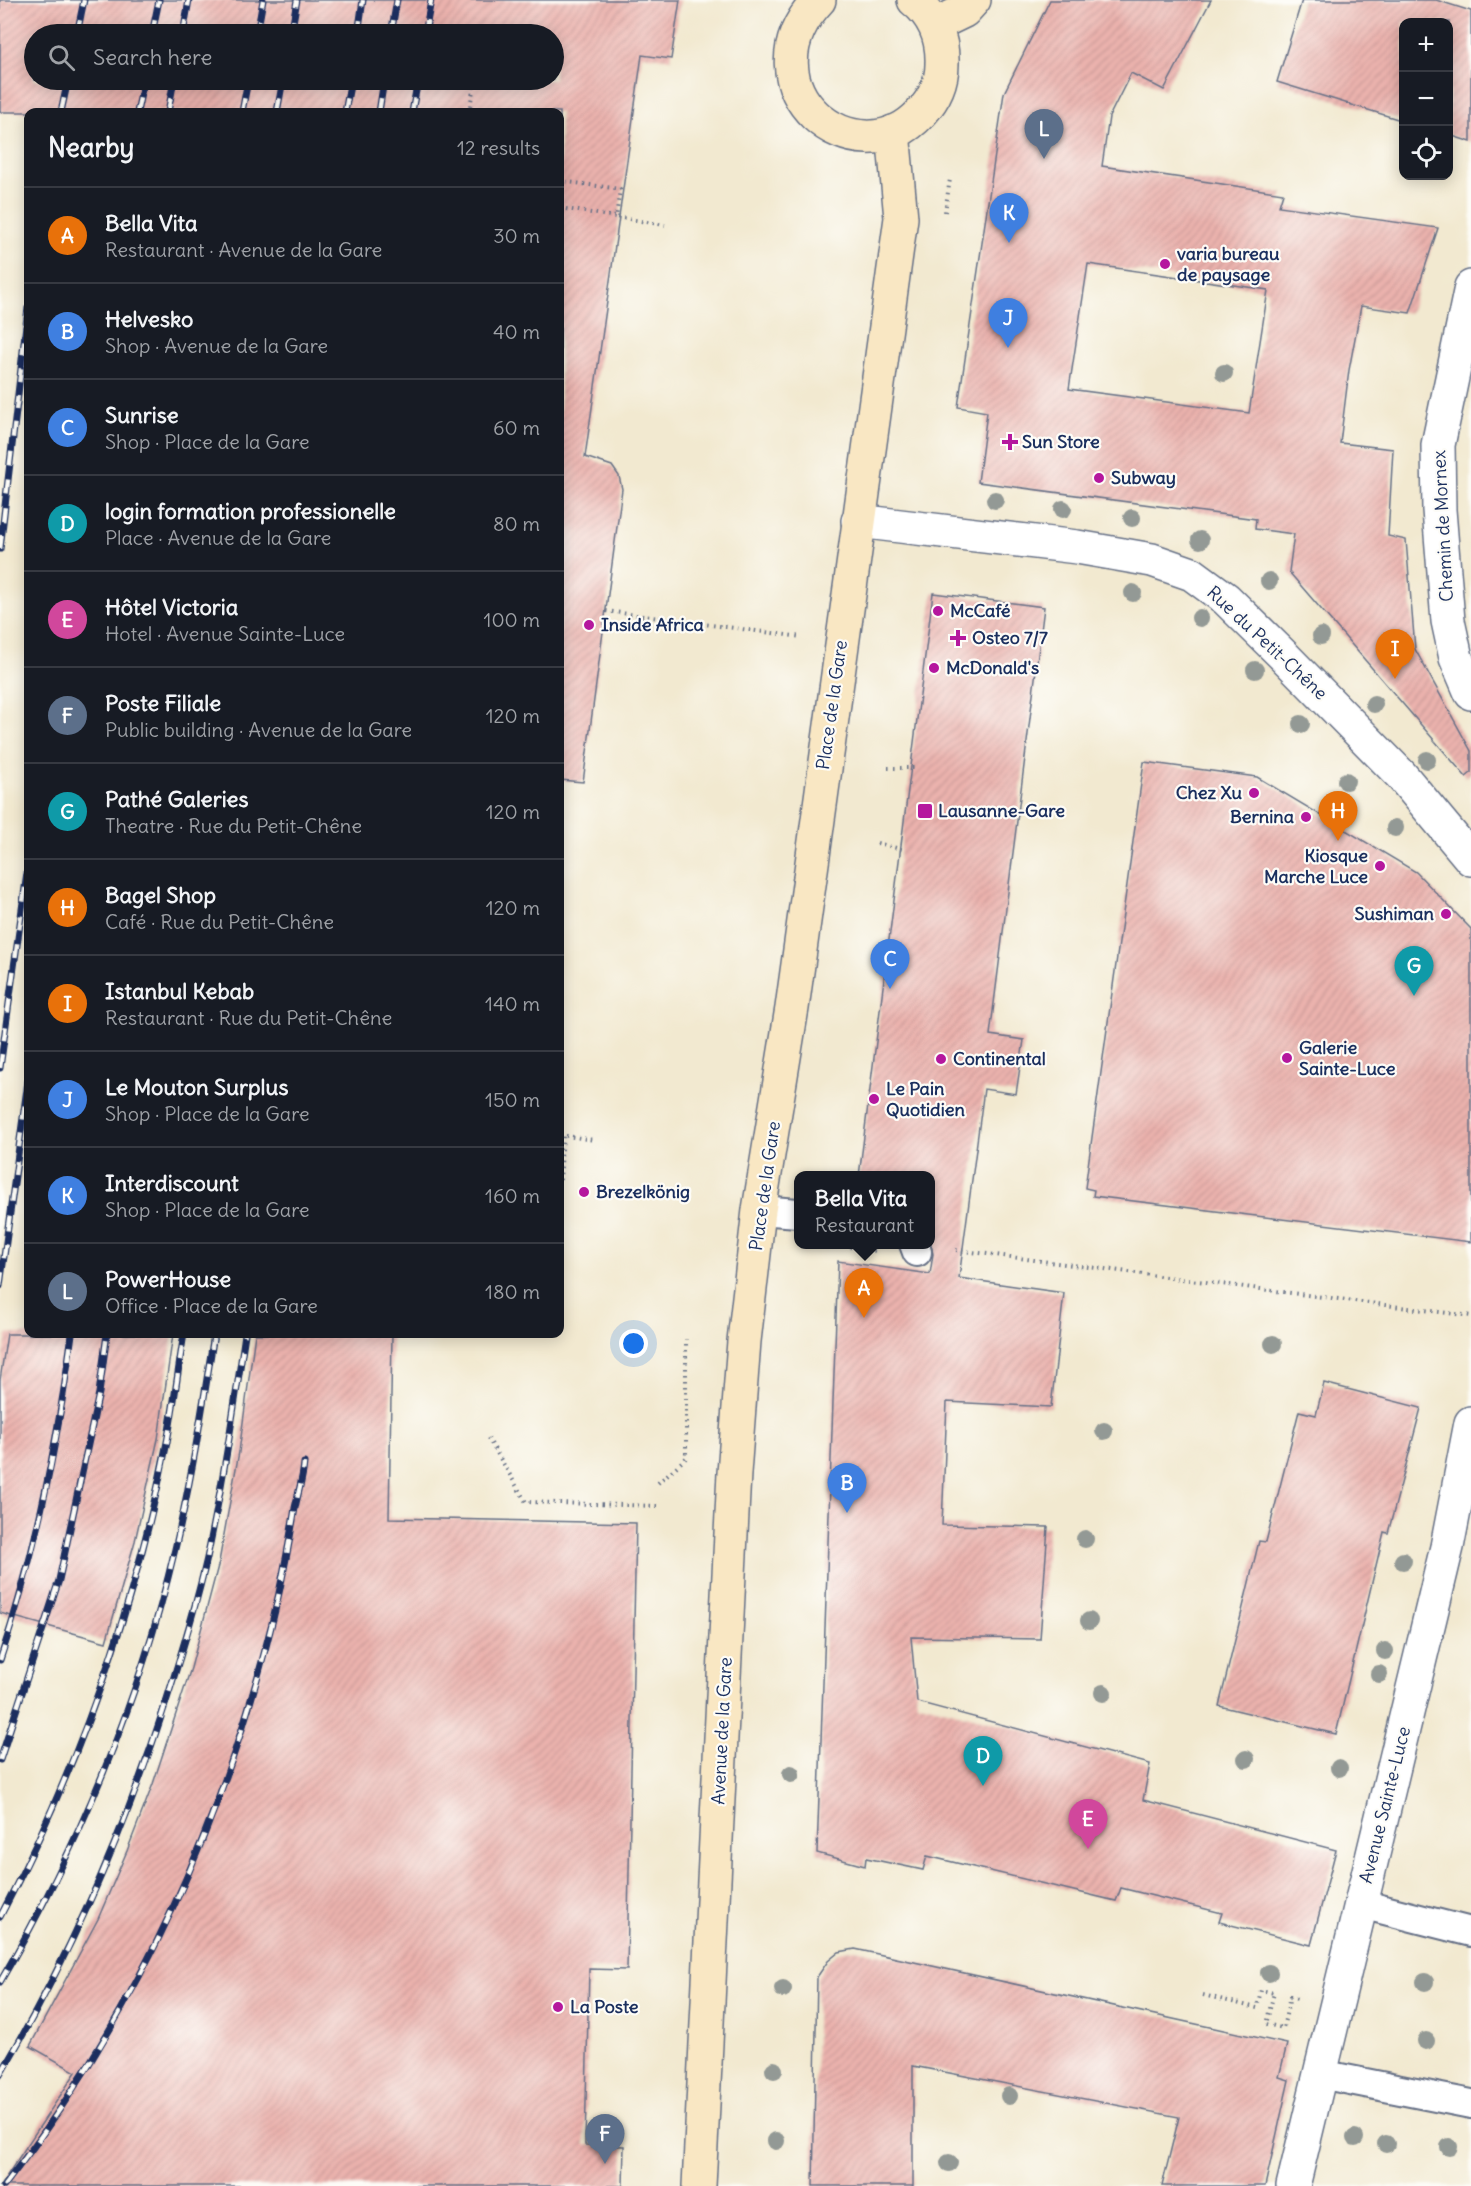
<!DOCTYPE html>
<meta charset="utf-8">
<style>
body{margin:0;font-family:Delius,sans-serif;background:#242831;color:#f1f3f6}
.controls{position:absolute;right:18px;top:18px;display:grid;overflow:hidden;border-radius:12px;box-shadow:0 3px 15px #0003}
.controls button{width:54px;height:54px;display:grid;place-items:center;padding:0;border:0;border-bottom:2px solid #363941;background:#171b24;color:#f1f3f6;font:30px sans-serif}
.you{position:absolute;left:634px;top:1344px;width:21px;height:21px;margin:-15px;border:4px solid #fff;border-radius:50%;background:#1a73e8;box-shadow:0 0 0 9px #1a73e833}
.badge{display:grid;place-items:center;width:39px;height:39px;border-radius:50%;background:#db2777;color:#fff;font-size:20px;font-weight:700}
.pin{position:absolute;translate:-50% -50px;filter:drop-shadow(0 2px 3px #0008)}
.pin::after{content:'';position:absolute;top:32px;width:21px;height:18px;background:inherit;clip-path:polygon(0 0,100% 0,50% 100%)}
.popup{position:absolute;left:794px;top:1171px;width:141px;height:78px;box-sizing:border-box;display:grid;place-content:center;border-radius:12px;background:#171b24;filter:drop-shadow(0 2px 4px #0005);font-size:20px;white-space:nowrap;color:#9ea1a6}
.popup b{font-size:22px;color:#f1f3f6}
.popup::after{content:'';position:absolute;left:50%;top:100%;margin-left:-12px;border:12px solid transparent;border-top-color:#171b24}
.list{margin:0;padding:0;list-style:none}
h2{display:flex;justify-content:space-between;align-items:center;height:78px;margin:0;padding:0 24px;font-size:26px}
h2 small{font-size:20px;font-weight:400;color:#9ea1a6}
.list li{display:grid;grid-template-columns:39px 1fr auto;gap:18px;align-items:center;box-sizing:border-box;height:96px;padding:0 24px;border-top:2px solid #363941}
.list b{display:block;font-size:22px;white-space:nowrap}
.list p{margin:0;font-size:20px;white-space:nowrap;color:#9ea1a6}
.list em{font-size:20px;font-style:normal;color:#9ea1a6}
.icon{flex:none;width:33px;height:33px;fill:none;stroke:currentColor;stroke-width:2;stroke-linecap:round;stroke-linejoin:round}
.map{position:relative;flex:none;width:1471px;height:2186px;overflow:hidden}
.search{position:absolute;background:#171b24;box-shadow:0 3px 15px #0003;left:24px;top:24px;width:540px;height:66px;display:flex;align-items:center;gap:15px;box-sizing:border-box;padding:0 21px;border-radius:33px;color:#9ea1a6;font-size:22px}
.panel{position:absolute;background:#171b24;box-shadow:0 3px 15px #0003;left:24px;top:108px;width:540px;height:1230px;border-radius:12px}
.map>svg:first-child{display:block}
</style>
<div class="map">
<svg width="1471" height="2186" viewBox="0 0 1471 2186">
<defs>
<pattern id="building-hatch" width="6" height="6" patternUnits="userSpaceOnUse" patternTransform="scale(1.5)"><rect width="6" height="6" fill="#ebb2ad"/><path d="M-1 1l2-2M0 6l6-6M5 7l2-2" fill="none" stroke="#c99997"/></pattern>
</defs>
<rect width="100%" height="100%" fill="#fdfcf7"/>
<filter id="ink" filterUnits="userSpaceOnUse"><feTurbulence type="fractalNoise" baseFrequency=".0167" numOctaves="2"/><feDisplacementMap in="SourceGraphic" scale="12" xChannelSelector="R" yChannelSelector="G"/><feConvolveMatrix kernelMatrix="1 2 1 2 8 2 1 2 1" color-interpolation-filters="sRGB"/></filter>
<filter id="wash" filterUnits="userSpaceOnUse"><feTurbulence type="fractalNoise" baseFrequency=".008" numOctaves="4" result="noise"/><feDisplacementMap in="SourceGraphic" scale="24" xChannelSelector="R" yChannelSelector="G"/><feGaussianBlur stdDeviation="1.35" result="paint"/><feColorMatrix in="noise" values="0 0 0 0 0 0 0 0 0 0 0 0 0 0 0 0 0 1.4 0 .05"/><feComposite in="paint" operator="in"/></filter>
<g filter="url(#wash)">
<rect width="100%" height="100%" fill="#f2e9d0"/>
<g id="blocks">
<g fill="url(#building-hatch)" fill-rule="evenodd">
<path d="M0 0H680L671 59 642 55 585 457 612 466 619 476 622 489 583 782 560 780V112H0ZM34 34H554V80H34Z"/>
<path d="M1050 0H1211L1164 90 1131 73 1109 117 1102 166 1283 193 1279 206 1438 228 1410 313 1361 306 1349 370 1340 443 1393 449 1388 536 1406 540 1415 649 1471 751V773L1466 777 1289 572 1294 534 1255 529 1256 519 978 482 987 412 958 407 1004 93ZM1088 264 1268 290 1249 413 1069 389Z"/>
<polygon points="1302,0 1436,0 1471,11 1471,142 1449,135 1449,22 1404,22 1404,121 1277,82"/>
<polygon points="933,593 1044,607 990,1035 1024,1040 1016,1094 984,1089 959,1278 1064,1293 1051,1407 947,1402 942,1525 1048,1527 1040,1639 911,1637 917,1702 1150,1764 1143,1800 1336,1850 1311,1945 1219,1922 1222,1913 1121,1888 1116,1901 927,1856 923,1870 866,1858 865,1866 817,1853 838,1261 930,1274 933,1254 930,1240 930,1176 859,1176"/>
<polygon points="1144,762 1257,777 1416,872 1471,929 1471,1242 1093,1196 1094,1190 1085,1188"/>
<polygon points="7,1334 173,1334 158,1439 135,1541 106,1642 0,1613 0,1380"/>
<polygon points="255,1334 392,1334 389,1518 636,1523 627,1970 589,1969 585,2145 624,2146 623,2186 0,2186 76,2072 30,2046 98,1919 127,1851 153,1784 191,1668 219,1562 239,1452"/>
<polygon points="1324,1383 1421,1408 1388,1533 1384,1532 1336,1734 1219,1706 1259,1541 1266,1542 1299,1411 1316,1415"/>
<polygon points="855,1949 1287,2044 1279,2077 1289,2080 1265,2186 1162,2186 1179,2117 913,2066 913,2186 813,2186 817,1977 828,1961 839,1952"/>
</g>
</g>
</g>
<g filter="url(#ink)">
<use href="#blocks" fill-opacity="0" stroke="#667086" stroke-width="1.5"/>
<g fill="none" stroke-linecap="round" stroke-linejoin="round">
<g stroke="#667086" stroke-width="32">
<g id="lane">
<polyline points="759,1210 798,1213"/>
<polyline points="914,1244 917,1252"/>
<polyline points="1361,1904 1471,1932"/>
<polyline points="1320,2074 1471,2104"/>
</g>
</g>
<g stroke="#667086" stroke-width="36">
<g id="street">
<polyline points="1471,287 1438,445 1439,510 1448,621 1456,658 1471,693"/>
<polyline points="858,521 1077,547 1152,560 1192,574 1226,599 1282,654 1401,775 1471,859"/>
<polyline points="1293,2186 1447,1547 1471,1423"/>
</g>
</g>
<g stroke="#667086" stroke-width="36">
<g id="secondary">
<path d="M819 0C737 87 857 183 921 113 934 99 942 84 942 64 943 39 934 16 914 0"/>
<polyline points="935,25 964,11 974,0"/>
<polyline points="699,2186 734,1473 744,1341 759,1210 792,1008 901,218 893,132"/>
</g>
</g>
<g stroke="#667086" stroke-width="4" stroke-dasharray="1.5 4.5" stroke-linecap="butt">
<polyline points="469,112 475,80"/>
<polyline points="560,181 620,189 616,217 665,225"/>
<polyline points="560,208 616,217"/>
<polyline points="945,212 950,179"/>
<polyline points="606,611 802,637"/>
<polyline points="888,768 914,768"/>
<polyline points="877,843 904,850"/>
<polyline points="0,983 1,984"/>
<polyline points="560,1135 594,1140"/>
<polyline points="560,1180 563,1135"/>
<polyline points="25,1205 28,1206"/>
<polyline points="832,1244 876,1251"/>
<polyline points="956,1250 1471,1316"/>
<polyline points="488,1438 526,1502 657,1506"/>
<polyline points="658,1483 686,1458 686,1339"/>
<polyline points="1203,1995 1257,2008 1261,1990 1274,1993 1266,2024 1283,2028 1290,1997 1297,1999"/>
</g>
<use href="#lane" stroke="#fff" stroke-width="28"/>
<use href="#street" stroke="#fff" stroke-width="33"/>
<use href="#secondary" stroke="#f9e7c3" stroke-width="33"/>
<g stroke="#1b2f5e" stroke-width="7">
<g id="rail">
<polyline points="77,34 84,0"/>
<polyline points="152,34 159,0"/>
<polyline points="183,34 189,0"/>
<polyline points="257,34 263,0"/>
<polyline points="291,34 297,0"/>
<polyline points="358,34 363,0"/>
<polyline points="391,34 397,0"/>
<polyline points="425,34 431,0"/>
<polyline points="61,112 68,80"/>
<polyline points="137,112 144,80"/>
<polyline points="168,112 174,80"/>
<polyline points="242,112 248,80"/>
<polyline points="277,112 283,80"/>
<polyline points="345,112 351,80"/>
<polyline points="379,112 384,80"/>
<polyline points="412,112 418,80"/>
<polyline points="0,549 28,308"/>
<polyline points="0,1068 28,866"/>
<polyline points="0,1286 28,1081"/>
<path d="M0 1660C36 1554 57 1445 72 1334"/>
<polyline points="0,1760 59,1580 99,1393 107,1334"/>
<path d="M0 1917C78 1768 135 1607 167 1442 174 1406 178 1369 184 1334"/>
<path d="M0 1982C78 1849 140 1699 175 1549 192 1477 203 1405 214 1334"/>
<path d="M0 2075C70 1956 124 1833 166 1702 181 1655 196 1606 207 1558 223 1483 234 1408 245 1334"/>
<path d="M4 2186C136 2017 222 1826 273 1619 282 1582 289 1545 295 1508 298 1493 303 1478 304 1463"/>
</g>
</g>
<use href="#rail" stroke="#fdfcf7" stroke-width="4.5" stroke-dasharray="14" stroke-linecap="butt"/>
</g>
<g fill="#939995">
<circle cx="1224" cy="373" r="9"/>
<circle cx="995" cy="500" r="9"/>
<circle cx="1063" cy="509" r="9"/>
<circle cx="1132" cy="518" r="9"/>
<circle cx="1200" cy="540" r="9"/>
<circle cx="1269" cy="581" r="9"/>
<circle cx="1133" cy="593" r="9"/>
<circle cx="1200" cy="618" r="9"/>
<circle cx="1321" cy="636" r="9"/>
<circle cx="1255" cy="670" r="9"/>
<circle cx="1374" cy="704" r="9"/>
<circle cx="1301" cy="724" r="9"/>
<circle cx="1427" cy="760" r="9"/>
<circle cx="1346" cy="781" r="9"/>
<circle cx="1395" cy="828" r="9"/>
<circle cx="1273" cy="1344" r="9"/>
<circle cx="1104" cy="1431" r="9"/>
<circle cx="1085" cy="1539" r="9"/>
<circle cx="1403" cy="1561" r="9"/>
<circle cx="1089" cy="1621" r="9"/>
<circle cx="1385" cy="1651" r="9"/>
<circle cx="1379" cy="1674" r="9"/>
<circle cx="1103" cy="1693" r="9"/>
<circle cx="1246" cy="1759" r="9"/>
<circle cx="1339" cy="1768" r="9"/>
<circle cx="791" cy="1774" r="9"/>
<circle cx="1269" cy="1973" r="9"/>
<circle cx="1425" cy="1982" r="9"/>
<circle cx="783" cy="1989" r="9"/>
<circle cx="1426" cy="2041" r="9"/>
<circle cx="774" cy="2070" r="9"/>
<circle cx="1009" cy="2096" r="9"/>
<circle cx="1355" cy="2138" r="9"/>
<circle cx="776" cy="2141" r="9"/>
<circle cx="1386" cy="2144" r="9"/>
<circle cx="1449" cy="2147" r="9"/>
<circle cx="949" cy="2163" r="9"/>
</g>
</g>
<g fill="#b5179e" stroke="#fdfcf7" stroke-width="2">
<circle cx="1165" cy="264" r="6"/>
<path d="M1007 433h6v6h6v6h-6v6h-6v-6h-6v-6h6z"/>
<circle cx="1099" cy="478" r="6"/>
<circle cx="938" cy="611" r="6"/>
<circle cx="589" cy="625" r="6"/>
<path d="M955 629h6v6h6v6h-6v6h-6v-6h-6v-6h6z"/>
<circle cx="934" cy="668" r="6"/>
<circle cx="1254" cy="793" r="6"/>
<rect x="917" y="803" width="16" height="16" rx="3"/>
<circle cx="1306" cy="817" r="6"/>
<circle cx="1380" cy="866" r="6"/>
<circle cx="1446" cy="914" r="6"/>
<circle cx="1287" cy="1058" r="6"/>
<circle cx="941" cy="1059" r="6"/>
<circle cx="874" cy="1099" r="6"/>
<circle cx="584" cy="1192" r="6"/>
<circle cx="558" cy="2007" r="6"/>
</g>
<g text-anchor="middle" stroke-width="4.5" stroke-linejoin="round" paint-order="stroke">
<g font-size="18" font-weight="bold" fill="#1b2f5e" stroke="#fdfcf7" text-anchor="start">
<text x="1177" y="260">varia bureau<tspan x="1177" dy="21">de paysage</tspan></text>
<text x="1022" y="448">Sun Store</text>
<text x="1111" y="484">Subway</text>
<text x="950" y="617">McCafé</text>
<text x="601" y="631">Inside Africa</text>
<text x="972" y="644">Osteo 7/7</text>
<text x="946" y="674">McDonald's</text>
<text x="1242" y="799" text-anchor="end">Chez Xu</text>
<text x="938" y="817">Lausanne-Gare</text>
<text x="1294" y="823" text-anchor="end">Bernina</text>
<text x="1368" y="862" text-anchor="end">Kiosque<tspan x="1368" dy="21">Marche Luce</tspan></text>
<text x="1434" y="920" text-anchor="end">Sushiman</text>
<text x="1299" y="1054">Galerie<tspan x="1299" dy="21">Sainte-Luce</tspan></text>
<text x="953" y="1065">Continental</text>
<text x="886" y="1095">Le Pain<tspan x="886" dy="21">Quotidien</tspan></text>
<text x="596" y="1198">Brezelkönig</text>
<text x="570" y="2013">La Poste</text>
</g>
<g font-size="18" fill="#1b2f5e" stroke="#fdfcf7">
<text transform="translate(1443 526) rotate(-93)" y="6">Chemin de Mornex</text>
<text transform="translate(1267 643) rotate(43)" y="6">Rue du Petit-Chêne</text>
<text transform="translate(832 705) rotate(-82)" y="6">Place de la Gare</text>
<text transform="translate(765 1186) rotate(-82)" y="6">Place de la Gare</text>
<text transform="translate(722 1731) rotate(-87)" y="6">Avenue de la Gare</text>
<text transform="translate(1385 1805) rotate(-76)" y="6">Avenue Sainte-Luce</text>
</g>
</g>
</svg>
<div class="controls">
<button>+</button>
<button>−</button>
<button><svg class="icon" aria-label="locate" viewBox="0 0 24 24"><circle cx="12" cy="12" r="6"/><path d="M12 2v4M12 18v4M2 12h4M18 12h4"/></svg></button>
</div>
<div class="you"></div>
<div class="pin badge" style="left:864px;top:1318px;background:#e8710a">A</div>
<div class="popup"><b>Bella Vita</b>Restaurant</div>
<div class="pin badge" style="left:847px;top:1513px;background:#3f7fe0">B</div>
<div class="pin badge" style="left:890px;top:989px;background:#3f7fe0">C</div>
<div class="pin badge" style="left:983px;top:1786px;background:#0f9aa8">D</div>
<div class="pin badge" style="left:1088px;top:1849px;background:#d1479c">E</div>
<div class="pin badge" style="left:605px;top:2164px;background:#5c6f8a">F</div>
<div class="pin badge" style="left:1414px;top:996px;background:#0f9aa8">G</div>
<div class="pin badge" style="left:1338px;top:841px;background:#e8710a">H</div>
<div class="pin badge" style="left:1395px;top:679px;background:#e8710a">I</div>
<div class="pin badge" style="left:1008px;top:348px;background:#3f7fe0">J</div>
<div class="pin badge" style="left:1009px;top:243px;background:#3f7fe0">K</div>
<div class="pin badge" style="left:1044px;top:159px;background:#5c6f8a">L</div>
<div class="search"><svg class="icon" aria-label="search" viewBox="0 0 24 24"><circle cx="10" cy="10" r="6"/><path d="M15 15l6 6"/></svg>Search here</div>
<section class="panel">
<h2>Nearby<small>12 results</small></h2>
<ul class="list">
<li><span class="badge" style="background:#e8710a">A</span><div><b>Bella Vita</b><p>Restaurant · Avenue de la Gare</p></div><em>30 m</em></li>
<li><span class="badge" style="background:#3f7fe0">B</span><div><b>Helvesko</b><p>Shop · Avenue de la Gare</p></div><em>40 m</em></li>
<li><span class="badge" style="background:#3f7fe0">C</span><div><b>Sunrise</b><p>Shop · Place de la Gare</p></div><em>60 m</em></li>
<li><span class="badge" style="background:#0f9aa8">D</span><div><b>login formation professionelle</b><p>Place · Avenue de la Gare</p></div><em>80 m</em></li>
<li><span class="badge" style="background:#d1479c">E</span><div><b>Hôtel Victoria</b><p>Hotel · Avenue Sainte-Luce</p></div><em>100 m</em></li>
<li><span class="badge" style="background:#5c6f8a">F</span><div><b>Poste Filiale</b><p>Public building · Avenue de la Gare</p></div><em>120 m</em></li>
<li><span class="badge" style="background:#0f9aa8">G</span><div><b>Pathé Galeries</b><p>Theatre · Rue du Petit-Chêne</p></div><em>120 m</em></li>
<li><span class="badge" style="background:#e8710a">H</span><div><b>Bagel Shop</b><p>Café · Rue du Petit-Chêne</p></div><em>120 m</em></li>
<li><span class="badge" style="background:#e8710a">I</span><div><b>Istanbul Kebab</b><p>Restaurant · Rue du Petit-Chêne</p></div><em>140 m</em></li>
<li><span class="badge" style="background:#3f7fe0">J</span><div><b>Le Mouton Surplus</b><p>Shop · Place de la Gare</p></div><em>150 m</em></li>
<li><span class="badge" style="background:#3f7fe0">K</span><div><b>Interdiscount</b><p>Shop · Place de la Gare</p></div><em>160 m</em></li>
<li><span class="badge" style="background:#5c6f8a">L</span><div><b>PowerHouse</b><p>Office · Place de la Gare</p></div><em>180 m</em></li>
</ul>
</section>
</div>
